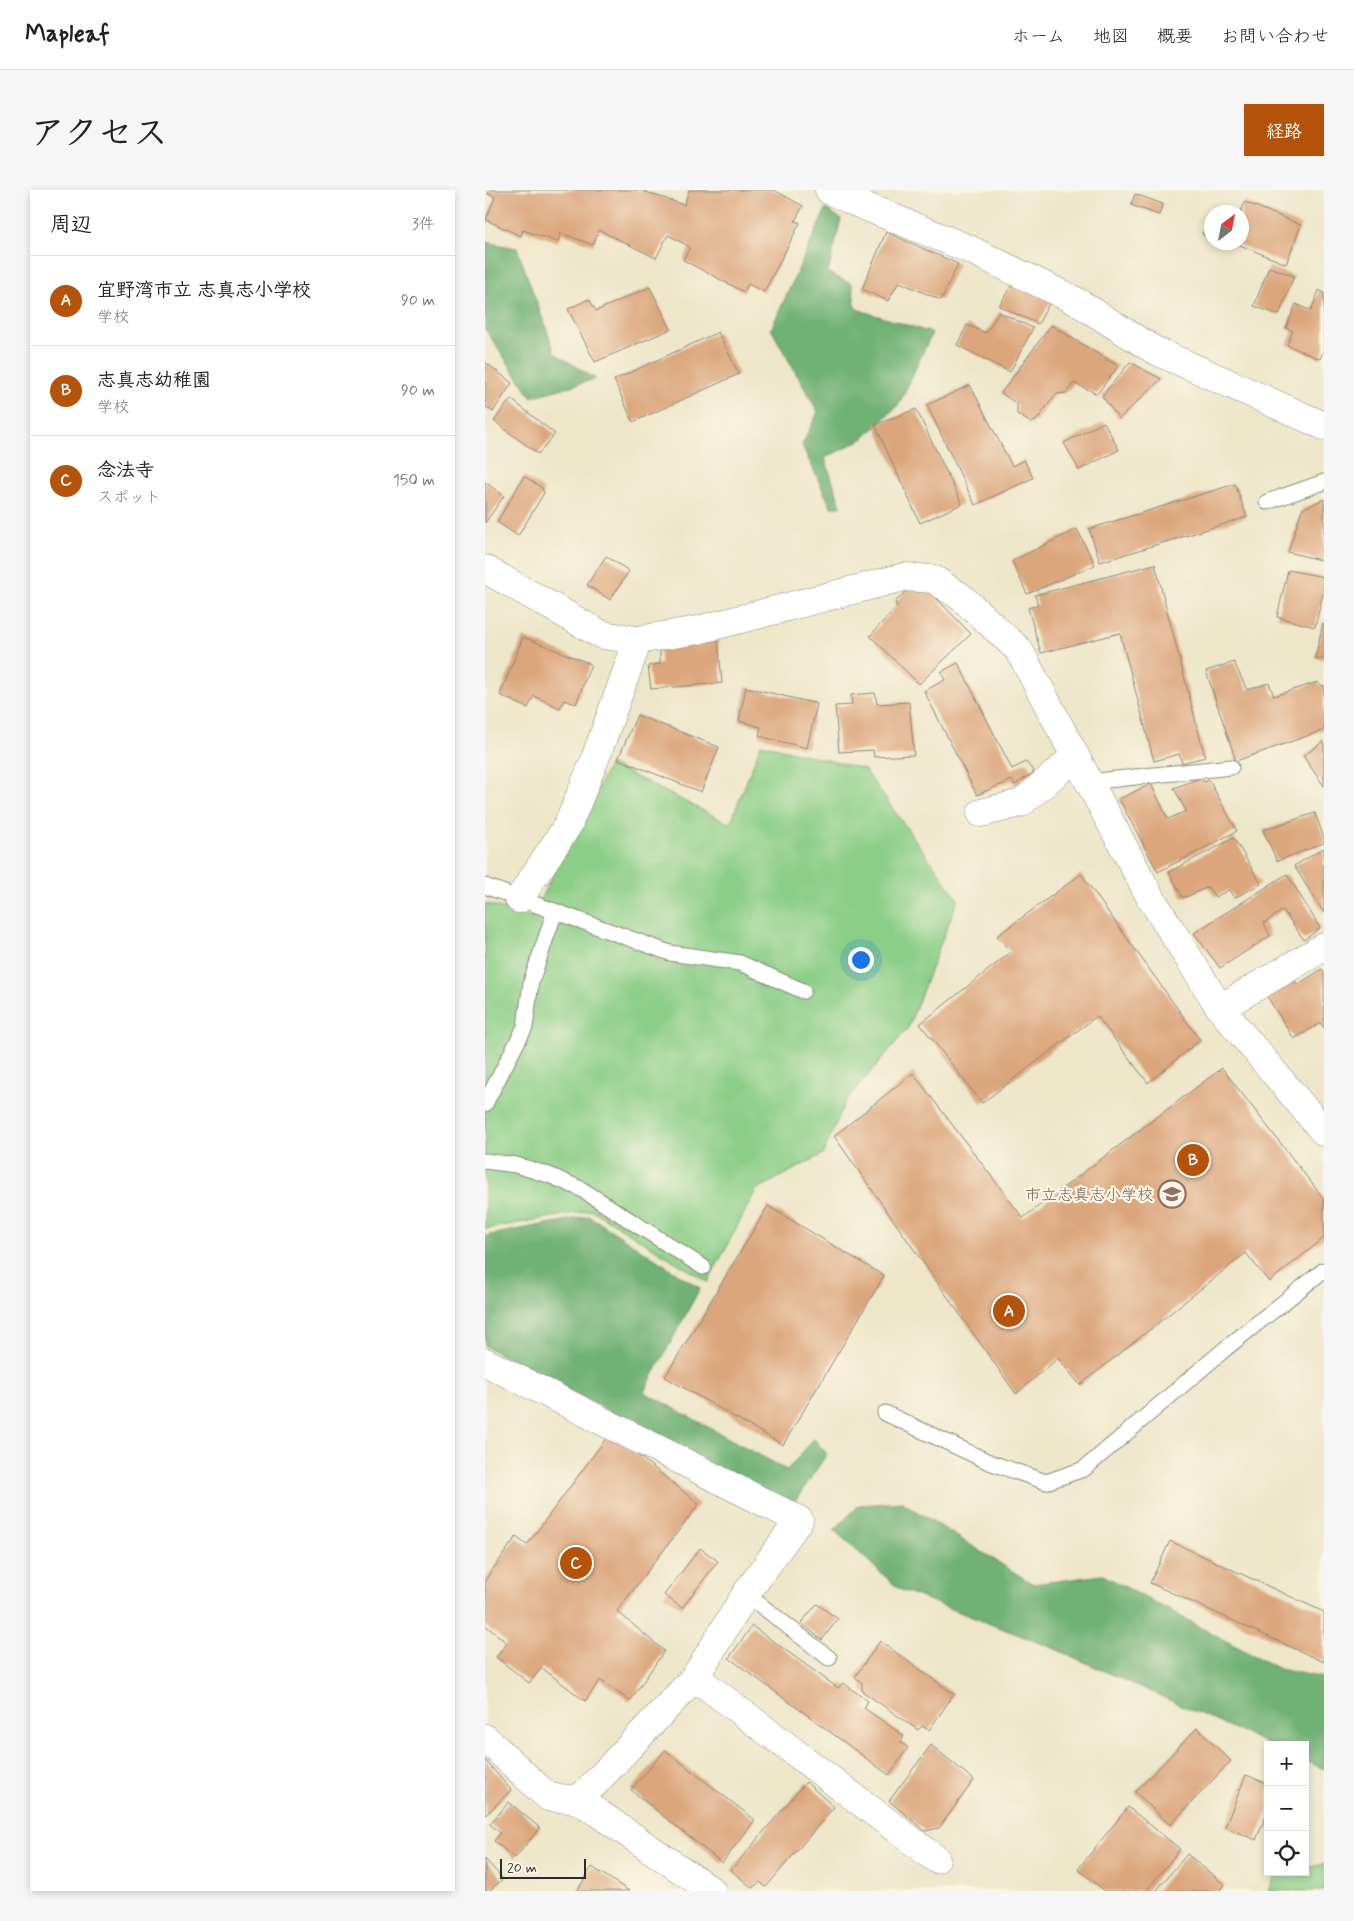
<!DOCTYPE html>
<html lang="ja">
<meta charset="utf-8">
<style>
body{margin:0;font-family:Mynerve,"Klee One",sans-serif;background:#f6f6f6;color:#222}
.controls{position:absolute;right:15px;bottom:15px;display:grid;overflow:hidden;border-radius:0px;box-shadow:0 2px 8px #0003}
.controls button{width:45px;height:45px;display:grid;place-items:center;padding:0;border:0;border-bottom:1px solid #e0e0e0;background:#fff;color:#222;font:25px sans-serif}
.compass{position:absolute;left:719px;top:15px;width:45px;height:45px;border-radius:50%;background:#fff;box-shadow:0 2px 8px #0003;rotate:32deg}
.scale{position:absolute;left:15px;bottom:12px;width:86px;box-sizing:border-box;padding-left:5px;border:2px solid #2b2b2b;border-top:0;font-size:14px;line-height:18px;white-space:nowrap;color:#2b2b2b;-webkit-text-stroke:4px #fcf5e5;paint-order:stroke}
.you{position:absolute;left:375px;top:769px;width:18px;height:18px;margin:-12px;border:4px solid #fff;border-radius:50%;background:#1a73e8;box-shadow:0 0 0 8px #1a73e833}
.badge{display:grid;place-items:center;width:32px;height:32px;border-radius:50%;background:#b45309;color:#fff;font-size:16px;font-weight:700}
.pin{position:absolute;translate:-50% -50%;border:2px solid #fff;box-shadow:0 1px 5px #0006}
.list{margin:0;padding:0;list-style:none}
h2{display:flex;justify-content:space-between;align-items:center;height:65px;margin:0;padding:0 20px;font-size:21px}
h2 small{font-size:16px;font-weight:400;color:#767676}
.list li{display:grid;grid-template-columns:32px 1fr auto;gap:15px;align-items:center;box-sizing:border-box;height:90px;padding:0 20px;border-top:1px solid #e0e0e0}
.list b{display:block;font-size:19px;white-space:nowrap}
.list p{margin:0;font-size:16px;white-space:nowrap;color:#767676}
.list em{font-size:16px;font-style:normal;color:#767676}
.icon{flex:none;width:28px;height:28px;fill:none;stroke:currentColor;stroke-width:2;stroke-linecap:round;stroke-linejoin:round}
.map{position:relative;flex:none;width:839px;height:1701px;overflow:hidden;border-radius:0px}
header{display:flex;align-items:center;gap:30px;box-sizing:border-box;height:70px;padding:0 25px;background:#fff;border-bottom:1px solid #e0e0e0}
header strong{font-size:24px}
nav{display:flex;gap:28px;margin-inline-start:auto;font-size:18px}
.intro{display:flex;align-items:center;justify-content:space-between;box-sizing:border-box;height:120px;padding:0 30px}
h1{margin:0;font-size:35px}
.button{padding:12px 22px;border-radius:0px;background:#b45309;color:#fff;font-size:18px;font-weight:700}
main{display:flex;gap:30px;padding:0 30px}
aside{flex:1;background:#fff;border-radius:0px;box-shadow:0 2px 8px #0003}
.map>svg:first-child{display:block}
</style>
<header>
<strong>Mapleaf</strong>
<nav><a>ホーム</a><a>地図</a><a>概要</a><a>お問い合わせ</a></nav>
</header>
<div class="intro"><h1>アクセス</h1><a class="button">経路</a></div>
<main>
<aside>
<h2>周辺<small>3件</small></h2>
<ul class="list">
<li><span class="badge">A</span><div><b>宜野湾市立 志真志小学校</b><p>学校</p></div><em>90 m</em></li>
<li><span class="badge">B</span><div><b>志真志幼稚園</b><p>学校</p></div><em>90 m</em></li>
<li><span class="badge">C</span><div><b>念法寺</b><p>スポット</p></div><em>150 m</em></li>
</ul>
</aside>
<div class="map">
<svg width="839" height="1701" viewBox="0 0 839 1701">
<rect width="100%" height="100%" fill="#fcf5e5"/>
<filter id="ink" filterUnits="userSpaceOnUse"><feTurbulence type="fractalNoise" baseFrequency=".02" numOctaves="2"/><feDisplacementMap in="SourceGraphic" scale="10" xChannelSelector="R" yChannelSelector="G"/><feConvolveMatrix kernelMatrix="1 2 1 2 8 2 1 2 1" color-interpolation-filters="sRGB"/></filter>
<filter id="wash" filterUnits="userSpaceOnUse"><feTurbulence type="fractalNoise" baseFrequency=".0096" numOctaves="4" result="noise"/><feDisplacementMap in="SourceGraphic" scale="20" xChannelSelector="R" yChannelSelector="G"/><feGaussianBlur stdDeviation="1.12" result="paint"/><feColorMatrix in="noise" values="0 0 0 0 0 0 0 0 0 0 0 0 0 0 0 0 0 1.4 0 .05"/><feComposite in="paint" operator="in"/></filter>
<g filter="url(#wash)">
<rect width="100%" height="100%" fill="#ede6c9"/>
<g fill="#8bce87" stroke="#5b7c59">
<polygon points="276,554 379,579 473,709 423,838 360,912 338,964 271,1000 223,1092 107,1020 0,1039 0,713 46,727 125,574 245,634"/>
<polygon points="839,1674 839,1701 783,1701 791,1685 804,1682 820,1682 820,1678"/>
</g>
<g fill="#70b174" stroke="#4e6e50">
<polygon points="341,19 356,29 343,83 367,94 371,119 447,143 414,214 379,248 340,268 356,317 346,317 317,255 333,222 286,139"/>
<polygon points="0,52 32,58 70,163 111,189 46,207 0,139"/>
<polygon points="104,1026 215,1098 159,1202 302,1280 329,1249 342,1264 306,1317 0,1156 0,1046"/>
<polygon points="417,1312 548,1394 618,1385 794,1479 839,1488 839,1579 820,1571 820,1555 785,1555 568,1458 414,1399 349,1340 374,1315"/>
</g>
<g id="blocks">
<g fill="#dba67c">
<polygon points="5,0 155,0 199,15 204,0 289,0 318,16 310,31 315,33 279,102 263,94 259,102 198,70 205,57 183,45 171,68 114,40 108,55 76,43 73,52 38,40 36,46 1,30 10,7 3,4"/>
<polygon points="650,4 678,14 674,25 646,15"/>
<polygon points="760,12 816,35 801,74 750,53 756,52 756,22"/>
<polygon points="721,36 726,38 726,48 717,44"/>
<polygon points="401,42 473,74 456,110 414,92 403,111 377,99"/>
<polygon points="784,77 809,86 794,125 769,116"/>
<polygon points="529,91 566,110 553,134 514,116"/>
<polygon points="165,97 186,139 110,172 83,119 104,109 111,121"/>
<polygon points="834,100 839,103 839,159 835,169 802,155 808,141 801,138 811,114 826,121"/>
<polygon points="514,122 548,138 525,182 472,155 482,135 501,143"/>
<polygon points="566,135 633,176 612,204 589,193 581,203 571,204 551,231 546,233 532,224 532,214 516,203"/>
<polygon points="233,142 254,184 148,232 129,190"/>
<polygon points="0,172 27,193 8,222 0,216"/>
<polygon points="645,172 676,189 634,229 617,206"/>
<polygon points="485,195 527,276 539,270 548,288 490,315 442,215"/>
<polygon points="26,209 70,244 53,264 9,231"/>
<polygon points="431,219 477,314 435,333 390,235"/>
<polygon points="619,232 634,260 594,280 579,253"/>
<polygon points="39,286 57,298 59,303 33,346 12,332"/>
<polygon points="0,292 19,306 0,333"/>
<polygon points="750,294 762,327 615,372 604,339"/>
<polygon points="839,309 839,371 803,362 817,319"/>
<polygon points="592,339 610,375 542,404 527,371"/>
<polygon points="121,366 144,381 125,410 102,395"/>
<polygon points="670,374 720,567 697,573 694,564 669,571 635,443 556,463 543,418 553,415 550,405"/>
<polygon points="803,380 839,387 839,399 830,437 792,427"/>
<polygon points="431,392 450,407 486,444 434,494 385,446 412,416 410,412"/>
<polygon points="838,433 839,433 839,469 830,468"/>
<polygon points="38,447 106,474 91,514 79,510 75,518 49,506 43,518 15,505"/>
<polygon points="233,449 237,493 166,499 163,476 175,474 175,451"/>
<polygon points="749,472 762,500 784,493 789,506 833,492 836,496 839,495 839,540 751,571 721,481"/>
<polygon points="473,473 527,579 541,572 549,582 530,595 527,590 492,605 439,501 460,490 456,482"/>
<polygon points="261,497 332,514 322,558 274,546 276,537 254,531"/>
<polygon points="390,503 392,514 424,512 429,565 389,567 388,560 354,562 350,516 367,515 366,505"/>
<polygon points="152,525 234,557 216,602 133,569"/>
<polygon points="839,551 839,596 818,566"/>
<polygon points="715,588 719,592 724,590 752,641 673,682 634,609 666,594 683,629 701,621 689,598"/>
<polygon points="830,623 839,648 839,653 792,671 778,640"/>
<polygon points="749,648 776,694 749,708 744,700 730,707 723,697 698,708 684,682"/>
<polygon points="839,658 839,723 809,676"/>
<polygon points="596,684 715,850 663,893 612,826 497,913 435,834 526,762 512,746"/>
<polygon points="802,684 835,738 819,750 798,720 779,733 785,746 735,778 709,743"/>
<polygon points="837,779 839,782 839,838 836,833 809,849 780,803 807,786 812,795"/>
<polygon points="737,878 839,1009 839,1048 784,1092 761,1063 595,1195 573,1168 531,1204 349,946 428,883 538,1028"/>
<polygon points="283,1016 399,1086 298,1255 180,1187"/>
<polygon points="125,1243 214,1314 132,1421 179,1461 145,1511 115,1490 100,1511 57,1478 44,1493 11,1467 22,1453 0,1435 0,1390 31,1347 42,1355"/>
<polygon points="685,1351 839,1422 839,1472 665,1393"/>
<polygon points="215,1358 233,1371 197,1418 179,1405"/>
<polygon points="332,1414 353,1429 337,1450 316,1433"/>
<polygon points="267,1436 353,1498 358,1493 383,1511 379,1518 419,1546 416,1552 423,1558 404,1585 244,1468"/>
<polygon points="395,1451 469,1504 444,1540 437,1536 433,1540 377,1501 377,1493 370,1487"/>
<polygon points="712,1538 746,1571 685,1635 650,1602"/>
<polygon points="446,1555 489,1590 454,1638 440,1641 404,1611"/>
<polygon points="180,1560 270,1630 237,1673 146,1600"/>
<polygon points="0,1570 26,1600 0,1626"/>
<polygon points="761,1585 783,1594 783,1621 771,1650 740,1637"/>
<polygon points="321,1592 349,1617 281,1697 275,1692 267,1698 246,1680"/>
<polygon points="24,1612 55,1638 30,1668 9,1651 15,1643 5,1634"/>
<polygon points="643,1617 695,1659 661,1701 620,1701 593,1679"/>
<polygon points="702,1664 740,1695 734,1701 671,1701"/>
<polygon points="0,1669 18,1689 4,1701 0,1701"/>
<polygon points="107,1677 144,1701 92,1701"/>
</g>
</g>
</g>
<g filter="url(#ink)">
<use href="#blocks" fill-opacity="0" stroke="#8c887a" stroke-width="1"/>
<g fill="none" stroke-linecap="round" stroke-linejoin="round">
<g stroke="#8c887a" stroke-width="17">
<g id="lane">
<polyline points="782,312 839,292"/>
<polyline points="603,592 746,577"/>
<polyline points="0,696 185,763 255,773 318,801"/>
<polyline points="0,914 40,837 46,792 70,721"/>
<polyline points="0,971 31,975 64,985 96,999 218,1077"/>
<polyline points="400,1223 504,1272 561,1292 599,1279 740,1159 839,1080"/>
<polyline points="261,1404 344,1468"/>
</g>
</g>
<g stroke="#8c887a" stroke-width="29">
<g id="street">
<polyline points="344,0 367,11 486,60 591,111 669,160 839,236"/>
<polyline points="0,379 117,445 153,450 213,440 419,387 448,389 476,407 534,460 664,705 735,818 839,942"/>
<polyline points="496,623 536,613 590,567"/>
<polyline points="34,709 83,635 110,569 153,450"/>
<polyline points="735,818 839,757"/>
<polyline points="0,1172 314,1330 261,1404 210,1487"/>
<polyline points="0,1548 63,1607 94,1610 227,1701"/>
<polyline points="94,1610 210,1487 451,1669"/>
</g>
</g>
<use href="#lane" stroke="#fff" stroke-width="15"/>
<use href="#street" stroke="#fff" stroke-width="28"/>
</g>
</g>
<defs>
<g id="school-ring" transform="scale(1.4375)"><circle r="9.5" fill="#fcf5e5" stroke="#8d6e63" stroke-width="1.5"/><path d="M0-5L7-2L0 1L-7-2ZM-4 1L0 2.5L4 1V4Q0 6-4 4Z" fill="#8d6e63"/></g>
</defs>
<g fill-rule="evenodd">
<use href="#school-ring" x="687" y="1004"/>
</g>
<g text-anchor="middle" stroke-width="4.5" stroke-linejoin="round" paint-order="stroke">
<g font-size="16" fill="#785e54" stroke="#fcf5e5" text-anchor="end">
<text x="668" y="1010">市立志真志小学校</text>
</g>
</g>
</svg>
<div class="controls">
<button>+</button>
<button>−</button>
<button><svg class="icon" aria-label="locate" viewBox="0 0 24 24"><circle cx="12" cy="12" r="6"/><path d="M12 2v4M12 18v4M2 12h4M18 12h4"/></svg></button>
</div>
<svg class="compass" viewBox="-18 -18 36 36"><path d="M0-13l5 13h-10z" fill="#e53935"/><path d="M0 13l5-13h-10z" fill="#767676"/></svg>
<div class="scale">20 m</div>
<div class="you"></div>
<div class="pin badge" style="left:524px;top:1121px">A</div>
<div class="pin badge" style="left:708px;top:970px">B</div>
<div class="pin badge" style="left:91px;top:1373px">C</div>
</div>
</main>
